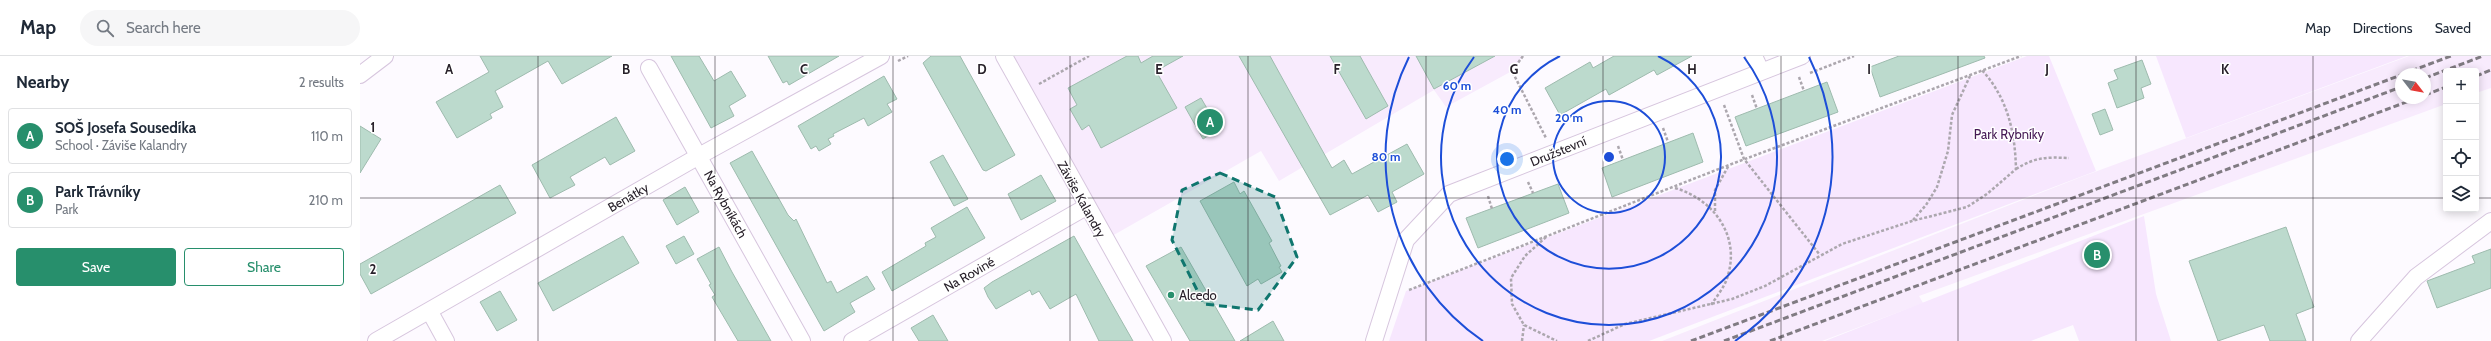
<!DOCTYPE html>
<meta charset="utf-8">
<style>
body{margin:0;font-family:Cabin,sans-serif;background:#f6f6f7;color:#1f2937}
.controls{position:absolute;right:12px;top:12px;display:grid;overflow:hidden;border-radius:4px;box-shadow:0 2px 10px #0003}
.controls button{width:36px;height:36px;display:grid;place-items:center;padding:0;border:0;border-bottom:1px solid #e0e1e3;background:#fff;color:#1f2937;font:20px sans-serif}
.compass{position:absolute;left:2035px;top:12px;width:36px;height:36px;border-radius:50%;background:#fff;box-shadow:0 2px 10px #0003;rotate:121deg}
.you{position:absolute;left:1147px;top:103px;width:14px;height:14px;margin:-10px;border:3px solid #fff;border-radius:50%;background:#1a73e8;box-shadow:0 0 0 6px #1a73e833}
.badge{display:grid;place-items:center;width:26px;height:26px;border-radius:50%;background:#278f6c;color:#fff;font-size:13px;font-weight:700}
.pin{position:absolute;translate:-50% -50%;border:2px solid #fff;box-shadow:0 1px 4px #0006}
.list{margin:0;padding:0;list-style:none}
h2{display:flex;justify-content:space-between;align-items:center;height:52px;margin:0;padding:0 16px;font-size:17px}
h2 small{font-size:13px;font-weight:400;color:#747a83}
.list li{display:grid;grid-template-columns:26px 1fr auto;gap:12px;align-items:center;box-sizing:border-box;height:56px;margin:0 8px 8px;padding:0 8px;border:1px solid #e0e1e3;border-radius:4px}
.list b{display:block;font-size:15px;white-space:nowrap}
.list p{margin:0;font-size:13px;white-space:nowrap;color:#747a83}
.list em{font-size:13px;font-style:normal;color:#747a83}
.actions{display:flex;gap:8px;padding:12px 16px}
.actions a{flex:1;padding:9px 0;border:1px solid #278f6c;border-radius:4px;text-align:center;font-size:14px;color:#278f6c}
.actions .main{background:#278f6c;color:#fff}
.icon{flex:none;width:22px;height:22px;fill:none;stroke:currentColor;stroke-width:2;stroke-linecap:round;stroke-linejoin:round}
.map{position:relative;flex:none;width:2131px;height:285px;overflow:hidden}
header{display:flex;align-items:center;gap:24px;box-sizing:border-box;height:56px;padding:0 20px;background:#fff;border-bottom:1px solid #e0e1e3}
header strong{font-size:19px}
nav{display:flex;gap:22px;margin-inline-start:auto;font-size:14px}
.search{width:280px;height:36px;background:#f6f6f7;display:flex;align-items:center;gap:10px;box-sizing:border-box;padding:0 14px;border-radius:22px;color:#747a83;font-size:15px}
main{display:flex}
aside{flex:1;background:#fff}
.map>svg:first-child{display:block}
</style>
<header>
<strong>Map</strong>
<div class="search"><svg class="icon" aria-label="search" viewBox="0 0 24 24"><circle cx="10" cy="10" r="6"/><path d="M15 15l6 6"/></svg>Search here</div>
<nav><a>Map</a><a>Directions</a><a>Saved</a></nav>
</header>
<main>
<aside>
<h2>Nearby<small>2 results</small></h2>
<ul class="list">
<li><span class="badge">A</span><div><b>SOŠ Josefa Sousedíka</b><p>School · Záviše Kalandry</p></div><em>110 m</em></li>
<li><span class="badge">B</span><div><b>Park Trávníky</b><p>Park</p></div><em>210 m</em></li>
</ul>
<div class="actions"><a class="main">Save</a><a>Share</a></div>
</aside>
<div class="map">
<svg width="2131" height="285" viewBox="0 0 2131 285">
<rect width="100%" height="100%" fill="#fdfaff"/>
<g fill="#f8ebfd" fill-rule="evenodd">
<polygon points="644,0 1163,0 1152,15 1086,51 1074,34 919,125 901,95 745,184"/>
<path d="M2049 0H2131V32L2116 37V15H2086V48L1559 240 1563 247 1462 285H1302L1721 121ZM2041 18H2065V42H2041Z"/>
</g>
<g fill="#f7e7fe">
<polygon points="1667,0 1689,0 1736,115 1289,285 1029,285 1046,235"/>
<polygon points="1796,0 2047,0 1826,82"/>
<polygon points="1784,160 1796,238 1811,285 1719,285 1713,269 1671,285 1465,285"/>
</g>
<g fill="#bcdacd" stroke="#9ebbae">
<polygon points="120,0 252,0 202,28 188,5 135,35 143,51 130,58 132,62 97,82 76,46 129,16"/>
<polygon points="311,0 339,0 354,25 371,15 386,40 369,50 374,60 351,72"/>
<polygon points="408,0 479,0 429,29 427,25 423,27"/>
<polygon points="571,0 600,0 655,99 626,115 623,114 563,7"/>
<polygon points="767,0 778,0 781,7 793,0 823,0 796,15 817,52 741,92 729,69 722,74 710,53 717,49 708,32"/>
<polygon points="879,0 910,0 972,112 984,104 992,118 1047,88 1064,118 1032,136 1037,146 1018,156 1008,139 970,159"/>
<polygon points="970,0 1000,0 1028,50 1006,63"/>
<polygon points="1056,0 1135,0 1074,33"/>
<polygon points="1254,0 1332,0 1297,19 1294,14 1249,39 1246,33 1200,59 1185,32 1230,6 1233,12"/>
<polygon points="1539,0 1624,0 1625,2 1520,41 1510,11"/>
<polygon points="1782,4 1791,28 1781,32 1784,42 1757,52 1748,27 1758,23 1754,14"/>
<polygon points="524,20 537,43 527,48 532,56 508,70 504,62 473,78 474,80 468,83 471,88 459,95 456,90 451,93 438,70"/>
<polygon points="1467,26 1478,56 1386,90 1375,61"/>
<polygon points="841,42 859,73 843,83 825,51"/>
<polygon points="1745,53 1753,74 1740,79 1732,58"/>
<polygon points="256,61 275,95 250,109 245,101 210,121 215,129 190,142 172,109"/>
<polygon points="0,70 21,83 0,117"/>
<polygon points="1333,77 1343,106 1252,141 1242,112"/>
<polygon points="392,95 428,159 434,165 436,163 467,227 471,225 477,237 507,220 515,233 490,247 495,256 464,275 370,107"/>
<polygon points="583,99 608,143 594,150 570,106"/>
<polygon points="681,119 696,145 661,164 648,138"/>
<polygon points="874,126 880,138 884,135 912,185 909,187 921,210 919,211 922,216 901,228 898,223 887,230 840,145"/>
<polygon points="1198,128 1209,157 1118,192 1106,162"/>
<polygon points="140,129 156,157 11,238 0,218 0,208"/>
<polygon points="325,131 339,156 317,169 303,144"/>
<polygon points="607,151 625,182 532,235 522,216 566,190 565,187 576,181 571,172"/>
<polygon points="1926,171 1954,251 1936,258 1946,285 1910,285 1904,269 1858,285 1829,205"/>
<polygon points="263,180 279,207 193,255 178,227"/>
<polygon points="324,180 334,198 316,208 306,190"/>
<polygon points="714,180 752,248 773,285 739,285 716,238 690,253 679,235 672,239 670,234 636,253 628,241 624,232 632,226"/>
<polygon points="359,191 372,216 411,285 378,285 352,241 355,239 349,229 351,228 337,203"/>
<polygon points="821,191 875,285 830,285 786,210"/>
<polygon points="2131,193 2131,232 2077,252 2067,225 2115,207 2112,200"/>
<polygon points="140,235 157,264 137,275 120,246"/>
<polygon points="573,259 588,285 559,285 551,272"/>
<polygon points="913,265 924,285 880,285"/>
</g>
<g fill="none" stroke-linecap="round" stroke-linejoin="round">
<g stroke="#d7c6de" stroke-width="18">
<g id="street">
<polyline points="644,0 803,285"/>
<polyline points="1394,0 1401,15"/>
<polyline points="289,12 442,285"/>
<polyline points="0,19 25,0"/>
<polyline points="70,256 86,285"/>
<polyline points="16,285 339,100 521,0"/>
<polyline points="492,285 726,151"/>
<polyline points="1014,285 1046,184 1089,138 1442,0"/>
<polyline points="1999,285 2056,221 2131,165"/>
</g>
</g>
<g stroke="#aca7ae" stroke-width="2.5" stroke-dasharray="3 2" stroke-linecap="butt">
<polyline points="1163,0 1152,15 1186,82"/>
<polyline points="538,5 548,0"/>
<polyline points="1450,17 1494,0"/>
<polyline points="1439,21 1444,35"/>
<polyline points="679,28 729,0"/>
<polyline points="1392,39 1397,53"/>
<polyline points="1364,49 1384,103 1460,199"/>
<polyline points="1303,72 1308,86"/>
<polyline points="1258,90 1263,104"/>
<path d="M1656 113C1675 101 1687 101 1709 102"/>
<polyline points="1168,126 1173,137"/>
<path d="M1315 132C1353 143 1380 179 1368 219 1366 229 1357 240 1351 249"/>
<polyline points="1128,140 1132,153"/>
<polyline points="1355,155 1355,134 1369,109"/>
<polyline points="1553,164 1566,149 1577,131 1588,95 1592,59 1610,20"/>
<polyline points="1186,181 1165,200 1151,222 1152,248 1164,269 1197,285"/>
<polyline points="1049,234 1369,109 1661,0"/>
<polyline points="1162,285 1164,269"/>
<path d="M1228 285 1265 268 1372 243 1405 230 1482 188 1552 165 1607 151 1627 138 1656 113C1655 76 1648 43 1622 14"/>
</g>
<use href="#street" stroke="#fff" stroke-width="16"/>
<g stroke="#807b82" stroke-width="3" stroke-dasharray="6 3" stroke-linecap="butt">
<polyline points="2043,18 2091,0"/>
<polyline points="2116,20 2131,14"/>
<polyline points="2065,22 2123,0"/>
<polyline points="2065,39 2086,31"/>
<polyline points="1331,285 2041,19"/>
<polyline points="1364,285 2041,31"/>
<polyline points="1410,285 2057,42"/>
</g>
</g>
<path fill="#0f766e" fill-opacity="0.2" stroke="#0f766e" stroke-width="3" stroke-dasharray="8 5" stroke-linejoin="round" d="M860 117 915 141 937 201 898 254 844 248 812 184 822 134Z"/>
<path fill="none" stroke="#28212a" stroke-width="1" stroke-opacity="0.55" d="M178 0V285M355 0V285M533 0V285M710 0V285M888 0V285M1066 0V285M1243 0V285M1421 0V285M1598 0V285M1776 0V285M1953 0V285M0 142H2086M2116 142H2131"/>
<g fill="none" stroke="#1d4ed8" stroke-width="2">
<circle cx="1249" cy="101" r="56"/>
<path d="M1298 0A112 112 0 1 1 1200 0"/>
<path d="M1384 1A168 168 0 1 1 1114 1"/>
<path d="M1123 285A223 223 0 0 1 1049 1M1449 1A223 223 0 0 1 1375 285"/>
</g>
<circle fill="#278f6c" stroke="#fff" stroke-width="1.5" cx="811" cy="239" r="4"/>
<g text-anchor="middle" stroke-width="3" stroke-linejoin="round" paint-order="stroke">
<g font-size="13" fill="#451954" stroke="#fff">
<text x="1649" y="83">Park Rybníky</text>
</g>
<g font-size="13" fill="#28212a" stroke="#fff">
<text transform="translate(1198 95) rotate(-22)" y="5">Družstevní</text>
<text transform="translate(268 141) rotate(-30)" y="5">Benátky</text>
<text transform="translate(722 143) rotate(61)" y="5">Záviše Kalandry</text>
<text transform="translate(366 148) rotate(61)" y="5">Na Rybníkách</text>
<text transform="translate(609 218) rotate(-30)" y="5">Na Rovině</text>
</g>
<g font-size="13" fill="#28212a" stroke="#fff" text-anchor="start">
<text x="819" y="244">Alcedo</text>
</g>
</g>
<g font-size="13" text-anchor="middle" font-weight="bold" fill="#28212a" stroke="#fff" stroke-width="3" stroke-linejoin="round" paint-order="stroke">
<text x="89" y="18">A</text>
<text x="266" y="18">B</text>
<text x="444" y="18">C</text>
<text x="622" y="18">D</text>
<text x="799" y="18">E</text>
<text x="977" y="18">F</text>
<text x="1154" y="18">G</text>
<text x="1332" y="18">H</text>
<text x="1509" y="18">I</text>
<text x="1687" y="18">J</text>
<text x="1865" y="18">K</text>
<text x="13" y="76">1</text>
<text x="13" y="218">2</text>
</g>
<circle cx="1249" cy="101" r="6" fill="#1d4ed8" stroke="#fff" stroke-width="2"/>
<g font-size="12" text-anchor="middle" font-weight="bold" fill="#1d4ed8" stroke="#fff" stroke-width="3" stroke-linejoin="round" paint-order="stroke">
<text x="1097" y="34">60 m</text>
<text x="1147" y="58">40 m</text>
<text x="1209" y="66">20 m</text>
<text x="1026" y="105">80 m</text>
</g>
</svg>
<div class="controls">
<button>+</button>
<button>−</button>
<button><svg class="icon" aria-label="locate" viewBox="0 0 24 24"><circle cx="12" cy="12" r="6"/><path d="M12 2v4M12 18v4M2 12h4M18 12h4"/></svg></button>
<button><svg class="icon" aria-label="layers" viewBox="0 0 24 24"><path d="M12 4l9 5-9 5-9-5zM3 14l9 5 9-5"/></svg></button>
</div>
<svg class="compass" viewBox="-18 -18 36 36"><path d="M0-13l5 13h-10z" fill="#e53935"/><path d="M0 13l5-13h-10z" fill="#747a83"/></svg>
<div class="you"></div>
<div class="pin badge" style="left:850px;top:66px">A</div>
<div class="pin badge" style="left:1737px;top:199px">B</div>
</div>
</main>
